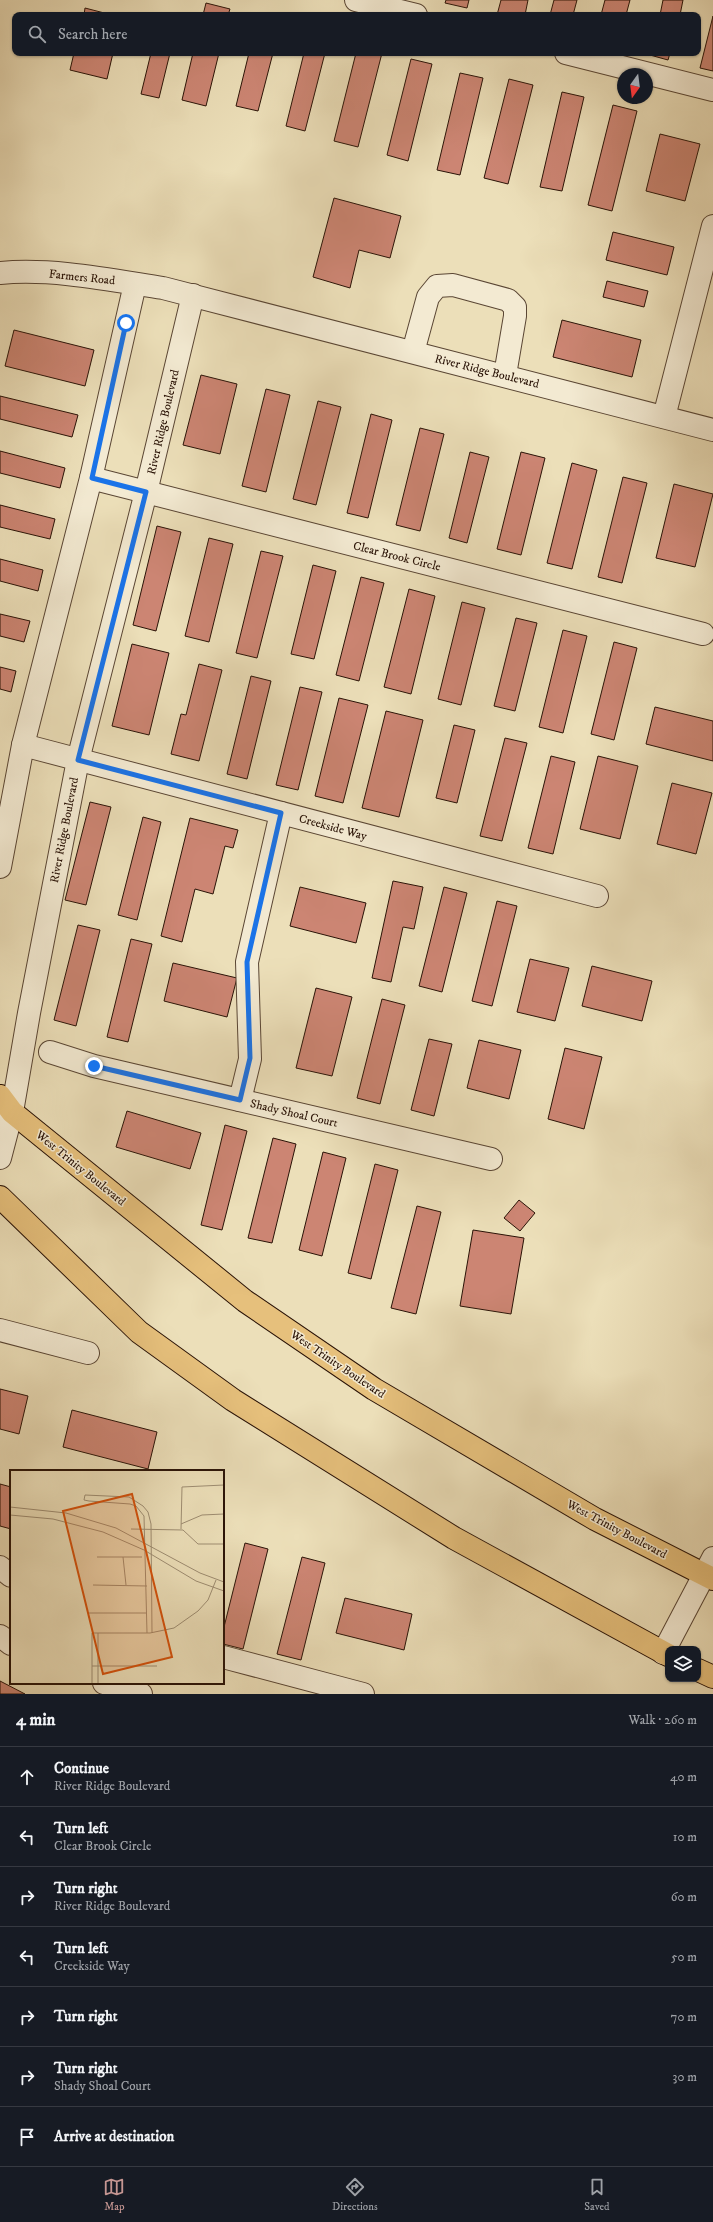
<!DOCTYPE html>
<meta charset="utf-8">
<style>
body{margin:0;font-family:"IM FELL DW Pica",serif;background:#242831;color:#f1f3f6}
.controls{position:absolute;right:12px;bottom:12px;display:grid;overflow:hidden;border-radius:8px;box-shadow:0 1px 3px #0004}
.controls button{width:36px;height:36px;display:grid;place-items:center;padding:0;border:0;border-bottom:1px solid #363941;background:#171b24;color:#f1f3f6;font:20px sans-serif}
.compass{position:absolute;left:617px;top:68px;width:36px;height:36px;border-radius:50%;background:#171b24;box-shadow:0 1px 3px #0004;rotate:194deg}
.stop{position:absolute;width:12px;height:12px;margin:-9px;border:3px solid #1a73e8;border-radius:50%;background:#fff}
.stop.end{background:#1a73e8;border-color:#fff;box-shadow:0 1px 4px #0008}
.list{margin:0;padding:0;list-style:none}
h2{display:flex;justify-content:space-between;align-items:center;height:52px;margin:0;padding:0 16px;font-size:17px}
h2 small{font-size:13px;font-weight:400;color:#9ea1a6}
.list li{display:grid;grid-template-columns:26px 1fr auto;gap:12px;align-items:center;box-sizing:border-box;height:60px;padding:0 16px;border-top:1px solid #363941}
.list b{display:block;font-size:15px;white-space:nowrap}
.list p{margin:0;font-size:13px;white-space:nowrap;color:#9ea1a6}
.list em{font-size:13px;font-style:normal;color:#9ea1a6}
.icon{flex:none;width:22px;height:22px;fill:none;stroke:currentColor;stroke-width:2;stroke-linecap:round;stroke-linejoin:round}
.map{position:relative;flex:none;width:713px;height:1694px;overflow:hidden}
.search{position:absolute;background:#171b24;box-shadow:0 1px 3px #0004;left:12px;right:12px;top:12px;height:44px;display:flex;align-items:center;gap:10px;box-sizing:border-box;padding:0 14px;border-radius:8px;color:#9ea1a6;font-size:15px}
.sheet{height:472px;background:#171b24}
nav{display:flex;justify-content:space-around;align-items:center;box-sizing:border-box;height:56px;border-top:1px solid #363941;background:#171b24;font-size:11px;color:#9ea1a6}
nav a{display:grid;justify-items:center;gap:2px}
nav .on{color:#c59692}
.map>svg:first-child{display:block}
</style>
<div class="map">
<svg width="713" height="1694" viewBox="0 0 713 1694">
<rect width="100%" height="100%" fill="#ecdfb9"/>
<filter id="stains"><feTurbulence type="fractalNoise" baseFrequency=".005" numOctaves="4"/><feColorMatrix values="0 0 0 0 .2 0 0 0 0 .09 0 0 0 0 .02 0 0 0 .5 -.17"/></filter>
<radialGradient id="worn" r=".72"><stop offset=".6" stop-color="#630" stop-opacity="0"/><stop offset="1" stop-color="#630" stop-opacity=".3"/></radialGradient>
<g fill="#cc8573" stroke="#2a1307">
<polygon points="446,0 469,0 467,8 445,3"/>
<polygon points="501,0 528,0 525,15 497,15"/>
<polygon points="554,0 577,0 573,15 550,15"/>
<polygon points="605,0 630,0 626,15 601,15"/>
<polygon points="663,0 683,0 680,15 660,15"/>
<polygon points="206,3 230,9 228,15 203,15"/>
<polygon points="85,8 112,15 84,15"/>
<polygon points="713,16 713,71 700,68"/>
<polygon points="74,53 113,53 107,79 70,70"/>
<polygon points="151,53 170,53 159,98 141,94"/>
<polygon points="193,53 219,53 206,106 182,100"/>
<polygon points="249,53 273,53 258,111 236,106"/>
<polygon points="304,53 325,53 305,131 286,126"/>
<polygon points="356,53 382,53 358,147 334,141"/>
<polygon points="650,53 670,53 668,60 650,55"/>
<polygon points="411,59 432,64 408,161 387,155"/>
<polygon points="460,73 483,78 460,175 437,170"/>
<polygon points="509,79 533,85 508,184 484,178"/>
<polygon points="562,92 584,97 562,191 540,187"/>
<polygon points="613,105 637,111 612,211 588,205"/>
<polygon points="660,134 700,144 685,201 646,191"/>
<polygon points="334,198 401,216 390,258 359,250 350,288 313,277"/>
<polygon points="613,232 674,247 667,275 606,260"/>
<polygon points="607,281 648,291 644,307 603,297"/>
<polygon points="562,320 641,340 632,377 553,357"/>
<polygon points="14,330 94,350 85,386 5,366"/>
<polygon points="201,375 237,384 220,454 183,445"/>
<polygon points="266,389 290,395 266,492 242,486"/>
<polygon points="0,396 78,415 72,437 0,419"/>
<polygon points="318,401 341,407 316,505 293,499"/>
<polygon points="371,414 392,420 368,518 347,513"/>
<polygon points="420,428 444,434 420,531 396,525"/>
<polygon points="0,451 65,468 60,488 0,473"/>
<polygon points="470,452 489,457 467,543 449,538"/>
<polygon points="521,452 545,458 521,555 497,549"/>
<polygon points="572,463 597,470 572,569 547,563"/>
<polygon points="623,477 647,483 622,583 598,577"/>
<polygon points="674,484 713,494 695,567 656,558"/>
<polygon points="0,505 55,519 50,539 0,527"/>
<polygon points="157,526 181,532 156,631 133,625"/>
<polygon points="209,538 233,544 209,642 185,636"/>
<polygon points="261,551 283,556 257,658 236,653"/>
<polygon points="0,559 43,570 38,591 0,581"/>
<polygon points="313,565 336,571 314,659 291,654"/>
<polygon points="361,577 384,583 359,681 336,675"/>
<polygon points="409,589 435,596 411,694 384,687"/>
<polygon points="462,602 485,608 461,705 438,699"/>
<polygon points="0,614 30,621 24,642 0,636"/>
<polygon points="516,618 537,623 515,711 494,706"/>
<polygon points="563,630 587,636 563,733 539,727"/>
<polygon points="614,642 637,648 614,740 591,734"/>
<polygon points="132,644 169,653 149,735 112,726"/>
<polygon points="199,664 222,670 199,761 171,754 181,714 186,715"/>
<polygon points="0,667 16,671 11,692 0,689"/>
<polygon points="251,676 271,681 247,779 227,774"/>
<polygon points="300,687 322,692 298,790 276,785"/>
<polygon points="339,698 368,705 343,803 315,796"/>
<polygon points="655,707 713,721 713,761 646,744"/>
<polygon points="386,711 423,720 399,817 362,808"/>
<polygon points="454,725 475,730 457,803 436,798"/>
<polygon points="505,738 527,743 502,841 480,836"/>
<polygon points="551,756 575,762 553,854 528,848"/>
<polygon points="598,756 638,766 620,839 580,829"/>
<polygon points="672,783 712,793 696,854 657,844"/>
<polygon points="90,802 111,807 86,905 65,900"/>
<polygon points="143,817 161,822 137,920 118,915"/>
<polygon points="190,818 238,830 233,848 225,846 213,894 195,889 182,942 161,936"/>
<polygon points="393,881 423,887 414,929 403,927 391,982 372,978"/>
<polygon points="300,887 366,903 356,943 290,926"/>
<polygon points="444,887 467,893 442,992 419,986"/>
<polygon points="497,901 517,906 492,1006 472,1001"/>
<polygon points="78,925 100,930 76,1026 54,1020"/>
<polygon points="131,939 152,944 128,1042 107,1037"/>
<polygon points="530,959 569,968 555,1021 517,1012"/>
<polygon points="173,963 237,978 227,1017 164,1001"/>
<polygon points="592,966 652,981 642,1021 582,1006"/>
<polygon points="316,988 352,997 332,1076 296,1068"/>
<polygon points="382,999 405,1005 380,1104 357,1098"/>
<polygon points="429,1039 452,1044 434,1116 411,1110"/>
<polygon points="479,1040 521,1050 509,1099 467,1088"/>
<polygon points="565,1048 602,1057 584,1129 548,1119"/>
<polygon points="127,1111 201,1133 190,1169 116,1147"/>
<polygon points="225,1125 247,1131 222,1230 201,1225"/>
<polygon points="273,1138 296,1144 272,1243 248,1238"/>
<polygon points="323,1152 346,1158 322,1256 299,1250"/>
<polygon points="375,1164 398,1170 371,1279 348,1273"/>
<polygon points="519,1200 535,1213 520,1231 504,1218"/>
<polygon points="417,1206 441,1212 416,1314 391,1308"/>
<polygon points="473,1230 524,1238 511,1314 460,1306"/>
<polygon points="0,1389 28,1396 19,1434 0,1429"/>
<polygon points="72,1410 157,1432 148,1469 63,1447"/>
<polygon points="0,1484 11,1487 11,1529 0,1526"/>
<polygon points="245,1543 268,1549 243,1649 223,1644 223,1631"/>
<polygon points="302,1557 325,1563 301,1660 277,1654"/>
<polygon points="345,1598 412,1614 404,1650 336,1633"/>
<polygon points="0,1681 25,1694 0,1694"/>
</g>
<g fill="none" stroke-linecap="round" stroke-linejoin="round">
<g stroke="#5a4634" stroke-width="24">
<g id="minor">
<polyline points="356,0 416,15"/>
<polyline points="566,53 713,90"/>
<path d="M0 273C52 268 111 280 163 288L713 430"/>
<polyline points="413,352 428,297 437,286 453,285 508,300 515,307 515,316 505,375"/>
<polyline points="664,417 713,226"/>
<polyline points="91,478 703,634"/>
<polyline points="23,745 597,896"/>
<polyline points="0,867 23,745 91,478 135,284"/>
<polyline points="50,1052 94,1066 491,1159"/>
<polyline points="240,1100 250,1059 247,962 281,813"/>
<polyline points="0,1158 12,1112 29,1013 78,760 146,492 193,295"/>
<polyline points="0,1330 88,1353"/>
<polyline points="0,1567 11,1576"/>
<polyline points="0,1636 11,1644"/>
<polyline points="663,1653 713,1558"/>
<polyline points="223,1657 363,1694"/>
<polyline points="104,1683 141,1694"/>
</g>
</g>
<g stroke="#2a1307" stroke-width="24">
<g id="major">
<polyline points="0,1096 12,1112 245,1301 374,1389 595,1519 713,1579"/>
<polyline points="0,1197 139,1332 233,1400 454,1538 668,1655"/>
<polyline points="698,1670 713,1677"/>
</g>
</g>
<use href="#minor" stroke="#f3ead2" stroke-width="22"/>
<use href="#major" stroke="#e6c07c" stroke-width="22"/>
</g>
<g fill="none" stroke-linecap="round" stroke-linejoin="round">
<polyline stroke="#1a73e8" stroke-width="5" points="94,1066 240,1100 250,1058 247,962 281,813 78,760 146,492 92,478 126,323"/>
</g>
<g text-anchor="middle" stroke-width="3" stroke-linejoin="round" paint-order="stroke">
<g font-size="12" fill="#2a1307" stroke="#f3ead2">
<text transform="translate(82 277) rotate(6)" y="4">Farmers Road</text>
<text transform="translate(487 371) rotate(14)" y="4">River Ridge Boulevard</text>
<text transform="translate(163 422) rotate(-77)" y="4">River Ridge Boulevard</text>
<text transform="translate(397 556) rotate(14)" y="4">Clear Brook Circle</text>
<text transform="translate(333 827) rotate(15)" y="4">Creekside Way</text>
<text transform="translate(64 830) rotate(-79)" y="4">River Ridge Boulevard</text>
<text transform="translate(294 1113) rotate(13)" y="4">Shady Shoal Court</text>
<text transform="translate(81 1168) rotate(39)" y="4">West Trinity Boulevard</text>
<text transform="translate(338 1364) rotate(34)" y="4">West Trinity Boulevard</text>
<text transform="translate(617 1529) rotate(28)" y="4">West Trinity Boulevard</text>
</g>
</g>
<g transform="translate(10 1470)">
<rect width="214" height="214" fill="#ecdfb9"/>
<path fill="none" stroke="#9e8d72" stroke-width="1" d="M0 37 56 43 106 58 190 103 214 112M0 45 43 49 93 62 134 80 186 111 214 121M171 54 192 45 214 44M121 59 173 60 188 74H214M171 59 172 17 214 15M87 87H132M113 87 116 115M83 115 137 116M79 143H137M137 163 134 46 126 36 120 34 79 31 74 30 75 25 119 27 133 36 138 42 141 54 142 163M82 196H147M82 214V163H140L164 158 188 141 198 130 206 110M88 214V163"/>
<path fill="#d5520c" fill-opacity="0.15" stroke="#d5520c" stroke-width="2" d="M122 24 162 187 93 204 53 41Z"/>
<rect width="214" height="214" fill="none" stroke="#2a1307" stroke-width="2"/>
</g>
<rect width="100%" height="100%" filter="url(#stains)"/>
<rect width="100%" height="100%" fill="url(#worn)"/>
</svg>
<div class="controls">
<button><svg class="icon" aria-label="layers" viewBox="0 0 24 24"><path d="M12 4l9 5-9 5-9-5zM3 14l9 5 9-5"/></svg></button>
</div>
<svg class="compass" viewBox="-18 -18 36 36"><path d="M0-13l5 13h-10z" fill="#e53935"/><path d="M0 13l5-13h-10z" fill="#9ea1a6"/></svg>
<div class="stop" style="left:126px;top:323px"></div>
<div class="stop end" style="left:94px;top:1066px"></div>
<div class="search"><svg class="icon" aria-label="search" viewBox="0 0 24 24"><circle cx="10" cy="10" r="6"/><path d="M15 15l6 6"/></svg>Search here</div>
</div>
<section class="sheet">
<h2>4 min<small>Walk · 260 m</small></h2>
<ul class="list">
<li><svg class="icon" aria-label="ahead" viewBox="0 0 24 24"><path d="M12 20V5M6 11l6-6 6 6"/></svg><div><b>Continue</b><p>River Ridge Boulevard</p></div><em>40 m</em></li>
<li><svg class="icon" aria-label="left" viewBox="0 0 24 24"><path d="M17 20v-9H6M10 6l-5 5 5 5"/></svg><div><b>Turn left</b><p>Clear Brook Circle</p></div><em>10 m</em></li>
<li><svg class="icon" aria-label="right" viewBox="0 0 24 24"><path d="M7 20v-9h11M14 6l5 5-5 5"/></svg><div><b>Turn right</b><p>River Ridge Boulevard</p></div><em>60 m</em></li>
<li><svg class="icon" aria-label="left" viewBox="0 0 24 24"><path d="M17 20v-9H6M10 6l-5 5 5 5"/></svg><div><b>Turn left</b><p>Creekside Way</p></div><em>50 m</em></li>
<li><svg class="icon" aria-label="right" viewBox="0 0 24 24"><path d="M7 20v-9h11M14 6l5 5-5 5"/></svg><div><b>Turn right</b></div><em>70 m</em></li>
<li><svg class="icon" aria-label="right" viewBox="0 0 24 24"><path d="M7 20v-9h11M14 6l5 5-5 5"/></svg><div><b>Turn right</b><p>Shady Shoal Court</p></div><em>30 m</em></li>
<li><svg class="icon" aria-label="arrive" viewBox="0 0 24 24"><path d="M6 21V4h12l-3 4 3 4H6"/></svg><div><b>Arrive at destination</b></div></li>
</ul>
</section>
<nav>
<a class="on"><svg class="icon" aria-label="map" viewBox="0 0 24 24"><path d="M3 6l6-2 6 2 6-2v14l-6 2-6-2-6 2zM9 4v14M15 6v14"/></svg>Map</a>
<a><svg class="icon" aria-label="directions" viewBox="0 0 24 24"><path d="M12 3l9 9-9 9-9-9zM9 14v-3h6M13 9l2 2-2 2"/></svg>Directions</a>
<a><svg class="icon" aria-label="saved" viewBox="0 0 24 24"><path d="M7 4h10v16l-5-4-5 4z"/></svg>Saved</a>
</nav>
